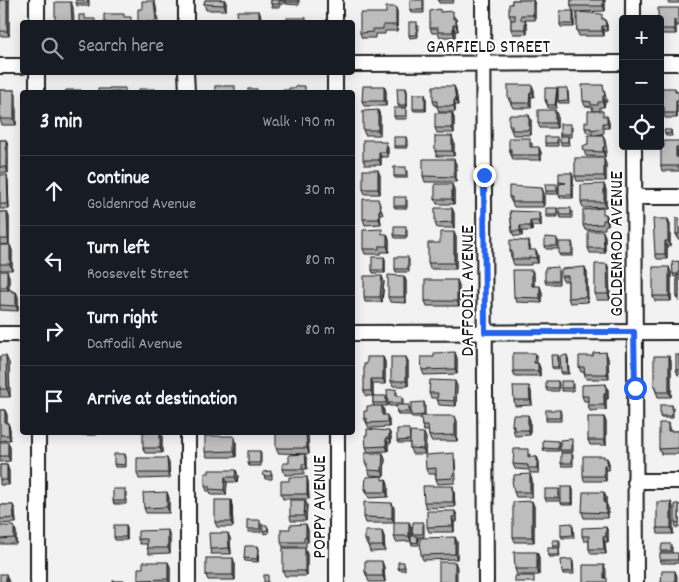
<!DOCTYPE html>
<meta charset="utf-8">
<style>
body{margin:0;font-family:Dekko,sans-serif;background:#20242c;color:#f1f3f6}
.controls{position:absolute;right:15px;top:15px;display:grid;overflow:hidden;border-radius:5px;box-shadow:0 2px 12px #0003}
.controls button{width:45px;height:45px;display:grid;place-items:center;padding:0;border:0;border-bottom:1px solid #363941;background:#171b24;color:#f1f3f6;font:25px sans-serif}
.stop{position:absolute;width:15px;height:15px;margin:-11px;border:4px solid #2563eb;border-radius:50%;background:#fff}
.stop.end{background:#2563eb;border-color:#fff;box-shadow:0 1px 5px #0008}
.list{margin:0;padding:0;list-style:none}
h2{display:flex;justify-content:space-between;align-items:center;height:65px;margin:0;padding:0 20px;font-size:21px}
h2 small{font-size:16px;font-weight:400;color:#9ea1a6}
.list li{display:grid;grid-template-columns:32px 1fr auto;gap:15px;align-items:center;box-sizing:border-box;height:70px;padding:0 20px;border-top:1px solid #363941}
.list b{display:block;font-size:19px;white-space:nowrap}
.list p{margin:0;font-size:16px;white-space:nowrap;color:#9ea1a6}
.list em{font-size:16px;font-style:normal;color:#9ea1a6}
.icon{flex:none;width:28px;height:28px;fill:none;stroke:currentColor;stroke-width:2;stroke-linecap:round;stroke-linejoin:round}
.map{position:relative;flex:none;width:679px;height:582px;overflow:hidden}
.search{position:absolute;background:#171b24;box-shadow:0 2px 12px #0003;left:20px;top:20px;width:335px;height:55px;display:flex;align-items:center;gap:12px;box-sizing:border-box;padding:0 18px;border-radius:5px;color:#9ea1a6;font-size:19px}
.panel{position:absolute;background:#171b24;box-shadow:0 2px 12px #0003;left:20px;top:90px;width:335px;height:345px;border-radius:5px}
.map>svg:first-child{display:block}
</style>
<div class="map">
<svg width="679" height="582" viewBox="0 0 679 582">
<rect width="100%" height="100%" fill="#f2f2f2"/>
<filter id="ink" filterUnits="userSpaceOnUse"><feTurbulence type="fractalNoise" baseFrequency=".02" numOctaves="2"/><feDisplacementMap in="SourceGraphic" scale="10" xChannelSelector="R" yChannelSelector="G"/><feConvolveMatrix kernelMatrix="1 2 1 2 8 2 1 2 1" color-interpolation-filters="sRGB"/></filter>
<g filter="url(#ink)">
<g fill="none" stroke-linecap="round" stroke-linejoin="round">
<g stroke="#1c1c1c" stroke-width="18">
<g id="minor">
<polyline points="37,0 37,22"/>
<polyline points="186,0 186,22"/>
<polyline points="335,0 335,22"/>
<polyline points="483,0 486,582"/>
<polyline points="633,0 633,19"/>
<polyline points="660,63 679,63"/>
<polyline points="352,64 623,63"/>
<polyline points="0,66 22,66"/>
<polyline points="37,72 37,92"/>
<polyline points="186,72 187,92"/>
<polyline points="335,72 335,92"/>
<polyline points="634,146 636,582"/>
<polyline points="634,197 679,197"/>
<polyline points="352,333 679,332"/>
<polyline points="0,334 22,334"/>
<polyline points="38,432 38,582"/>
<polyline points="188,432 188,582"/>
<polyline points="337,432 337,582"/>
<polyline points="635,481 679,481"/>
</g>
</g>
<use href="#minor" stroke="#fff" stroke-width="14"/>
</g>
<g fill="#a3a3a3" stroke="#1c1c1c">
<rect x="0" y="0" width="9" height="36"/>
<polygon points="76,0 89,0 89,6 77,6"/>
<polygon points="205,0 226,0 226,10 206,10 204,4"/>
<polygon points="271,0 284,0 284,4 280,4 280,7 272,7 271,4"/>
<polygon points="285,0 299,0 299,5 286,4"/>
<polygon points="424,0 424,13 411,13 410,10"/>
<polygon points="438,0 454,0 453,3 439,3"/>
<polygon points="512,0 533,0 535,4 535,20 525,20 527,25 527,34 513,34 511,29 511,20 509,15 512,4"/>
<polygon points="571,0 605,0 605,11 577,12 604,19 607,25 607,31 604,31 604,36 579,36 577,31 577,12 573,12 571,6"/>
<polygon points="667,0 679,0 679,3 668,3"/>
<polygon points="396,7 397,12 397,31 385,31 385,34 375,34 375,38 362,38 360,33"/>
<polygon points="679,8 679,26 676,26 676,34 660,34 660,19"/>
<polygon points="573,11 574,14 574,27 561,27 560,24"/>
<polygon points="441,12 455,17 455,19 457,24 458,31 455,31 455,37 440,37 438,33 432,33 430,28"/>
<polygon points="418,25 418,37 410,38 409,35"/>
<polygon points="603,85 607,102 605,102 604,107 600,107 600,111 593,111 592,107 585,106 583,101"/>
<polygon points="384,86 386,91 386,106 364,106 362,101"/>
<polygon points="454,86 456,91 458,105 455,105 455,112 439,112 437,106 435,106 433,101"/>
<polygon points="406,88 407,91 407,107 399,107 398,105"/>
<polygon points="675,88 677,92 679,92 679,106 677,106 677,118 665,118 662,107"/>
<polygon points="0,90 14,90 16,95 16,125 2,125 0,120"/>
<polygon points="534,90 534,97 531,97 531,108 513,108 508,98"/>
<polygon points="558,90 556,108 548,108 547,103 546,103 545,100"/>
<polygon points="568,91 569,103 559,103 558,101"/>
<polygon points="426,97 426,111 414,111 413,109"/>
<polygon points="406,108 407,110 407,119 395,119 394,116"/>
<polygon points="378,110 380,116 380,135 365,135 363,130"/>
<polygon points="555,110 557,115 557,128 540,128 538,123"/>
<polygon points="452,113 454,118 454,133 437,133 435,128"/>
<polygon points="604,116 609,122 609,128 604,128 604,133 597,135 603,135 605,140 607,152 605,152 605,157 586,156 584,151 592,135 592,133 587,133 585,128 588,122"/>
<polygon points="531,120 531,135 513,135 509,125"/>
<polygon points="572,127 572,137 568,137 569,145 561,145 560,134"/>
<polygon points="671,130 672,136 666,136 665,134"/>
<polygon points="406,137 407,140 407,148 395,148 394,146"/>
<polygon points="558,139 558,146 546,146 545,143"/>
<polygon points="0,140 6,140 8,146 8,173 0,173"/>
<polygon points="679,141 679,152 678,152 678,157 679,157 679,171 662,171 661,166 664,147"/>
<polygon points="381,142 388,148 388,157 381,157 381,165 365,165 363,160"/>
<polygon points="454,142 454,156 437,156 435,151"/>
<polygon points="532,143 532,147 541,152 541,160 513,160 509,149"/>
<polygon points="456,164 456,182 425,182 423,176"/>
<polygon points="606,164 606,181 577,181 575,176"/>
<polygon points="407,170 407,178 395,178 394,176"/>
<polygon points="0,175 8,180 9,209 0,209"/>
<polygon points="380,175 380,194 365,194 363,189"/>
<polygon points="573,176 573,198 560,198 559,195 559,182"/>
<polygon points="604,184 606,190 606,207 583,208 581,202"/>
<polygon points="558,187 558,194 546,194 546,191"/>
<polygon points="454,189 454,204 437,204 435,199"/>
<polygon points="544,193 544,207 514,207 509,197"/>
<polygon points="378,199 383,215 380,215 381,224 365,225 363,219"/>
<polygon points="407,200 407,208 395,208 394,206"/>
<polygon points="452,208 454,213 454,228 437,228 435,223"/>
<polygon points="557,208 558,211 558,217 546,217 546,215"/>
<polygon points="510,211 541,217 541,226 532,226 532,231 522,231 522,236 514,236 512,231"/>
<polygon points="572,211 572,218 561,218 560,215"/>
<polygon points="0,212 7,212 9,217 9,244 0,245"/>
<polygon points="605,214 608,219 608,225 605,225 605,229 585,230 583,225"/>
<polygon points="679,218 679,239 678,239 676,234"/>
<polygon points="668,219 670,224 670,246 667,246 667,259 657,259 655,254"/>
<polygon points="407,229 407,238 395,238 394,235"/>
<polygon points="383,234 389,239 389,252 381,252 381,254 365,254 363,249"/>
<polygon points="605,236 605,253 590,253 588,248"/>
<polygon points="456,237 456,269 430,269 428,263 440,243"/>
<polygon points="558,240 558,249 546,249 545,246"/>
<polygon points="572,242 573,245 573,256 560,256 559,254"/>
<polygon points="0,245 12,250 12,270 0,270"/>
<polygon points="530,246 530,250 538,255 538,263 531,263 531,265 514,265 512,259 512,257 511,257 510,251"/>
<polygon points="385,259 385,273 373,273 372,270"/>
<polygon points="409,259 409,272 396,272 395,269"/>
<polygon points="679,261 679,302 677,297 677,277 674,277 673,274"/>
<polygon points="607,264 609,269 610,300 597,300 595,294"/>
<polygon points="585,267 587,273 588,302 570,303 568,298 568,281 563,281 561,276"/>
<polygon points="559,270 559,284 546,284 545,281"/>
<polygon points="0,271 9,276 9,290 13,292 16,292 18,297 18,311 0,310"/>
<polygon points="671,272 671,301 655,301 653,296"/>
<polygon points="534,275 534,286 542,292 542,303 516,302 514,297"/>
<polygon points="382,276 384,282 382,302 365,302 364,297"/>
<polygon points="404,276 406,281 406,303 390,302 388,297"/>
<polygon points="459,285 459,306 427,306 425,301"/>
<polygon points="535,353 537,359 536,363 538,363 540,368 540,376 515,376 513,371"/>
<polygon points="558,355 559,358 559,369 553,369 552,367"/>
<polygon points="679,355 679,375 678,375 676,370"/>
<polygon points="0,356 9,363 10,397 0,397"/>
<polygon points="669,356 671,361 671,397 658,397 654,386"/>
<polygon points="383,357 385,362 385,384 373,384 373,396 387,398 387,406 382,406 384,411 384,415 389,420 389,427 369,428 364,418 374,406 373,403 373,396 366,396 364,391 367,364"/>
<polygon points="434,357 457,358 457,374 424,375 422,370"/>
<polygon points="568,358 569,374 562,374 561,372"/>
<polygon points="608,358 609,379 586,379 584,372 581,372 579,367"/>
<polygon points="408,362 408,386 393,386 391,381"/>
<polygon points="558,381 559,384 559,391 547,391 546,388"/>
<polygon points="572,381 573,384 573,391 562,391 561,388"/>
<polygon points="606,384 608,390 608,399 606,399 606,410 590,411 588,405 588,401 584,401 582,396"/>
<polygon points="457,386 456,406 439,405 437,398 431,398 429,393"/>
<polygon points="531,391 532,405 515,406 514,400"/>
<polygon points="397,392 397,396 403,399 403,405 410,408 410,415 398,415 397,412 396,406 389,406 388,403"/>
<polygon points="424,402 425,405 425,416 457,421 457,441 431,441 429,436 429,431 424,431 422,426 421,418 412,418 411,416"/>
<polygon points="672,405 673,408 673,418 661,418 660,416"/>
<polygon points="0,410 5,410 7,415 7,423 8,423 10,429 10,440 0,441"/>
<polygon points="560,410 561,413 561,421 546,421 546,418"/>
<polygon points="604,417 606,422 606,445 590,445 588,440"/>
<polygon points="530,420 530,435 515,436 512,425"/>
<polygon points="668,423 670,431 679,431 679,454 661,454 659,449"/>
<polygon points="389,431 391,436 391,443 388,443 388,451 368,452 366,447"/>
<rect x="68" y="432" width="28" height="3"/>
<polygon points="162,432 162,453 145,453 143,448"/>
<polygon points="410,432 426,438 425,454 412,454 410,448 410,443 398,443 397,441"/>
<polygon points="308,436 309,454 278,453 276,448"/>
<polygon points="236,441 236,457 207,457 205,452"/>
<polygon points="558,441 559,443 559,451 544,451 543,448"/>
<polygon points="0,442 10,447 10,461 0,462"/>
<polygon points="573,442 573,452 561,452 560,450"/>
<polygon points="260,451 261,454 261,466 249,466 248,463"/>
<polygon points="125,454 126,457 126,467 115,467 114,464"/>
<polygon points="530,454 530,457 537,457 539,462 539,473 530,473 529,470 515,469 513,464"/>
<polygon points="573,455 573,466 562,466 561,463"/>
<polygon points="607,458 609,463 609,470 606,470 606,481 584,481 583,476"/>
<polygon points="385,459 384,476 370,475 368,468 365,463"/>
<polygon points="455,459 456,479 455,479 455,483 438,484 436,479 436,474 428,474 426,469"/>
<polygon points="307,460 307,469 304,469 304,474 285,475 283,469 289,463"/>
<polygon points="169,463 170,478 139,479 137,473"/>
<polygon points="0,465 7,465 9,471 9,485 0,485"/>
<polygon points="236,470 238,476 237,482 227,482 226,495 211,495 210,491 207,491 205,486"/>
<polygon points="272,474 272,479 265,479 264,476"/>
<polygon points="307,477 308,482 309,499 283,499 281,494 289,481"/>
<polygon points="386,479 388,485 388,497 369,498 365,489"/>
<polygon points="532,480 532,497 516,497 514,492"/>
<polygon points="453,486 454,491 455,507 426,508 424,502"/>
<polygon points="572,487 573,490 573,505 562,505 561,503"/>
<polygon points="559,489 560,501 546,501 545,498"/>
<polygon points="126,492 126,504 114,504 113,501"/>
<polygon points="167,492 169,498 169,513 146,513 144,508"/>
<polygon points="606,497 606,503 608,508 608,518 584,518 582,512"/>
<polygon points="305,500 307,505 306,521 291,521 290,516"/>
<polygon points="671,502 673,507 673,534 658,534 657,528"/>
<polygon points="679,504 679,528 676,528 675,522"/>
<polygon points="0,505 13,505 15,510 16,523 0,524"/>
<polygon points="232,505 233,527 217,527 215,522"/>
<polygon points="534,506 534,542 515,542 513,537"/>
<polygon points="394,508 394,523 366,523 364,517"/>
<polygon points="455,511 457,516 457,522 454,522 454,532 429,532 427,527"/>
<polygon points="409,522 411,527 411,541 396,542 394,536"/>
<polygon points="423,522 424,524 424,537 418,537 419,545 412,545 411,543 413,536 412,534"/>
<polygon points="261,523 261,532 248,532 247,529"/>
<polygon points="306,524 308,530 308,542 306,542 306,547 283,547 281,542 290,529"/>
<polygon points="0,526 16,531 16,544 0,544"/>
<polygon points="573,526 574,538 562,538 561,536"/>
<polygon points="268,527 269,533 264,534 263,531"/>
<polygon points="606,527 608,532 608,542 605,542 606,554 591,554 589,549 589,541 584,541 582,536"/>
<polygon points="127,528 127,540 115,540 114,537"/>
<polygon points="170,536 170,553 149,554 147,548 147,544 140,544 138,539"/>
<polygon points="384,536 385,551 370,552 368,545 367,545 365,540"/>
<polygon points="455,537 457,542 457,559 423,560 421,555"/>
<polygon points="230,538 231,554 211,554 210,549"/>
<polygon points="559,540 560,542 560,549 559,549 560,557 549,557 548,555 553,548 553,546"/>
<polygon points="672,547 672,553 679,556 679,563 661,563 660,560 662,553 661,551"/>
<polygon points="259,549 258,562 245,561 244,558"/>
<polygon points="307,554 307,576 285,576 283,571"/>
<polygon points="539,557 539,575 517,575 515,569"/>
<polygon points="573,561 574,574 563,574 562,572"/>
<polygon points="168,562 170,567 170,582 139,582 138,580"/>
<polygon points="235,564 235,580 208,580 206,575"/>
<polygon points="405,565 405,570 399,570 398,568"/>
<polygon points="384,567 385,582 369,582 365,572"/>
</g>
<g fill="#848484" stroke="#1c1c1c">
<polygon points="7,0 9,0 9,36 7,31"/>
<polygon points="224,0 226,0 226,10 224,5"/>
<polygon points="533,0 535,4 535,20 533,15"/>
<polygon points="603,0 605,0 605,11 603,6"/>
<polygon points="154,1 156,6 158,22 156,20"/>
<polygon points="71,2 73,7 74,22 72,22"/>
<polygon points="396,7 397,12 397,31 396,25"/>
<polygon points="259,11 261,16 261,22 259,22"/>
<polygon points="573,11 574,14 574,27 573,24"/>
<polygon points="456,19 457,24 458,31 456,25"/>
<polygon points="605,19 607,25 607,31 606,26"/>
<polygon points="525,20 527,25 527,34 525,29"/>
<polygon points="674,20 676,26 676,34 674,29"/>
<polygon points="453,25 455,31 455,37 453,32"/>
<polygon points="602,26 604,31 604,36 602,31"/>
<polygon points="532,85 534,90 534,97 532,92"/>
<polygon points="384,86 386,91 386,106 384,101"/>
<polygon points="454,86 456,91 458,105 456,100"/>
<polygon points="406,88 407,91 407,107 406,105"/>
<polygon points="557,88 558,90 556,108 555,105"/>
<polygon points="14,90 16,95 16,125 14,119"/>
<polygon points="530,92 531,97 531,108 529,103"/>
<polygon points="425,94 426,97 426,111 425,109"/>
<polygon points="603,96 605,102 604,107 603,102"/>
<polygon points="454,100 455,105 455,112 454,106"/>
<polygon points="676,101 677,106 677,118 676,113"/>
<polygon points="378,110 380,116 380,135 378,130"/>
<polygon points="555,110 557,115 557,128 555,123"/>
<polygon points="452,113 454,118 454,133 452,128"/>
<polygon points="529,115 531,120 531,135 529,130"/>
<polygon points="607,116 609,122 609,128 607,123"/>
<polygon points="452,136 454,142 454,156 452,151"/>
<polygon points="6,140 8,146 8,173 6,167"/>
<polygon points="386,142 388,148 388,157 386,152"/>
<polygon points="539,147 541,152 541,160 539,155"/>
<polygon points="603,147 605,152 605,157 603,152"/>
<polygon points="676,147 678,152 678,162 676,157"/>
<polygon points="379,152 381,157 381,165 379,160"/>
<polygon points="604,158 606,164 606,181 604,176"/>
<polygon points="454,159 456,164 456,182 454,177"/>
<polygon points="378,170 380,175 380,194 378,189"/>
<polygon points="572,173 573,176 573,198 572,195"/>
<polygon points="7,175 8,180 9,209 8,204"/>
<polygon points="452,184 454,189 454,204 452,199"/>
<polygon points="604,184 606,190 606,207 604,202"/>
<polygon points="542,188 544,193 544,207 542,202"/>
<polygon points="452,208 454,213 454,228 452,222"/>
<polygon points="379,210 380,215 381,224 379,219"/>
<polygon points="7,212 9,217 9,244 8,239"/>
<polygon points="539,212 541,217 541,226 539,221"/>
<polygon points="606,214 608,219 608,225 606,220"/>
<polygon points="668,219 670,224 670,246 668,241"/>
<polygon points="530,221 532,226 532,231 530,226"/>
<polygon points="520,226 522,231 522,236 520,231"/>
<polygon points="603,231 605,236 605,253 604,248"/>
<polygon points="454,232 456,237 456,269 454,263"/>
<polygon points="387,234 389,239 389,252 387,246"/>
<polygon points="529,241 530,246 530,255 529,250"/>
<polygon points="665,241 667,246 667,259 665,254"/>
<polygon points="10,245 12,250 12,270 10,264"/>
<polygon points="536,250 538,255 538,263 536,258"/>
<polygon points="384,257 385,259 385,273 384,270"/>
<polygon points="607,264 609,269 610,300 608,294"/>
<polygon points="585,267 587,273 588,302 586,297"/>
<polygon points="669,267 671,272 671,301 669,296"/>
<polygon points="532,270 534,275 534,292 532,286"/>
<polygon points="7,271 9,276 9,292 7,287"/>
<polygon points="382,276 384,282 382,302 380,297"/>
<polygon points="404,276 406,281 406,303 404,297"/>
<polygon points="457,280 459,285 459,306 457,301"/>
<polygon points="540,286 542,292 542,303 540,298"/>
<polygon points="16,292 18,297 18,311 16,306"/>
<polygon points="455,352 457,358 457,374 455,369"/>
<polygon points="606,352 608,358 609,379 607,374"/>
<polygon points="535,353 537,359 536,368 534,363"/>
<polygon points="567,355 568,358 569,374 568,372"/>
<polygon points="6,356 9,363 10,397 7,389"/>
<polygon points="669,356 671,361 671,397 669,392"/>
<polygon points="383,357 385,362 385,384 383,379"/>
<polygon points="406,357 408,362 408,386 406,381"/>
<polygon points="538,363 540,368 540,376 538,371"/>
<polygon points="371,379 373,384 373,396 371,391"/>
<polygon points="455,381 457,386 456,406 454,401"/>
<polygon points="606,384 608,390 608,399 606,394"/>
<polygon points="529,386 531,391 532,405 530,400"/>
<polygon points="604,394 606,399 606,410 604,405"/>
<polygon points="382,406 384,411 384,420 382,415"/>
<polygon points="5,410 7,415 7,429 5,423"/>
<polygon points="387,415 389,420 389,427 387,422"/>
<polygon points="528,415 530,420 530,435 528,430"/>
<polygon points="455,416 457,421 457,441 455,435"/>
<polygon points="604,417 606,422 606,445 604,440"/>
<polygon points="8,423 10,429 10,440 9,435"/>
<polygon points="389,431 391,436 391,443 389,438"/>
<polygon points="160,432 162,432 162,453 160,448"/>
<polygon points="306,432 308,436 309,454 307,448"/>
<polygon points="424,433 426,438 425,454 423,449"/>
<polygon points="234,436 236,441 236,457 234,451"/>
<polygon points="386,438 388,443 388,451 386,446"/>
<polygon points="8,442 10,447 10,461 8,456"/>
<polygon points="383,453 385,459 384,476 382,471"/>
<polygon points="305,454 307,460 307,469 306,464"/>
<polygon points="537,457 539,462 539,473 537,468"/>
<polygon points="167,458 169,463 170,478 168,473"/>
<polygon points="607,458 609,463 609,470 607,465"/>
<polygon points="7,465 9,471 9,485 7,480"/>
<polygon points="604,465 606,470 606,481 604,476"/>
<polygon points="236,470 238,476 237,482 235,477"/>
<polygon points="530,474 532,480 532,497 530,492"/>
<polygon points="225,477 227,482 226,495 224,490"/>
<polygon points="307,477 308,482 309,499 307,494"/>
<polygon points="386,479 388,485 388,497 386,492"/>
<polygon points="453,486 454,491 455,507 453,502"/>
<polygon points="572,487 573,490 573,505 572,503"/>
<polygon points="167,492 169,498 169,513 167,507"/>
<polygon points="604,492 606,497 606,508 604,503"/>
<polygon points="231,500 232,505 233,527 231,522"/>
<polygon points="305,500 307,505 306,521 304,516"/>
<polygon points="532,501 534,506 534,542 532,537"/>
<polygon points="671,502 673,507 673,534 671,528"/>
<polygon points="392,503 394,508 394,523 392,518"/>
<polygon points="606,503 608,508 608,518 606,513"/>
<polygon points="13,505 15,510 16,523 14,518"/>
<polygon points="455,511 457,516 457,522 455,517"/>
<polygon points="452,517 454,522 454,532 453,526"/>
<polygon points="409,522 411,527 411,541 409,536"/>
<polygon points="306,524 308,530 308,542 306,537"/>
<polygon points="126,525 127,528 127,540 126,537"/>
<polygon points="14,526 16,531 16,544 14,538"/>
<polygon points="606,527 608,532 608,542 606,536"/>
<polygon points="168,530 170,536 170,553 168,548"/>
<polygon points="382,531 384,536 385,551 383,546"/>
<polygon points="228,533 230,538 231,554 229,548"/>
<polygon points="455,537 457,542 457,559 455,554"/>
<polygon points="603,537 605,542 606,554 604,549"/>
<polygon points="258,546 259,549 258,562 257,559"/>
<polygon points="305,548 307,554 307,576 305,571"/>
<polygon points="537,552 539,557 539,575 537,569"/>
<polygon points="233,558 235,564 235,580 233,575"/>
<polygon points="382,561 384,567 385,582 383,576"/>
<polygon points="168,562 170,567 170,582 169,582 168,579"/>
<polygon points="455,562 457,567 457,582 455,582"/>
<polygon points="604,565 606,570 606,582 604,578"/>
<polygon points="675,571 677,576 677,582 675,582"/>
<polygon points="6,574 9,582 6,582"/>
</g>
<g fill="#bdbdbd" stroke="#1c1c1c">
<rect x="0" y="0" width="7" height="31"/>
<rect x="76" y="0" width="12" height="3"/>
<polygon points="205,0 224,0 224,5 204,4"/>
<polygon points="271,0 283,0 283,1 279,1 279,4 271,4"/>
<rect x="285" y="0" width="13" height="2"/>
<rect x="410" y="0" width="13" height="10"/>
<polygon points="512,0 533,0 533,15 521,15 521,20 525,20 525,29 511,29 511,20 515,20 515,15 509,15 509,4 512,4"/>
<rect x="571" y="0" width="32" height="6"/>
<polygon points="142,1 154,1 156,20 155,20 155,22 138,22 138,9 142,9"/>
<polygon points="55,2 71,2 72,22 55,22"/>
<polygon points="386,7 396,7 396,25 383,25 383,29 373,29 373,32 360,33 360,13 386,13"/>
<polygon points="658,8 679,8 679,20 674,20 674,29 660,29 660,19 658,19"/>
<polygon points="440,9 440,12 453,11 453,19 456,19 456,25 453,25 453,32 438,32 438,28 430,28 430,11"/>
<polygon points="237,11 259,11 259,22 238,22"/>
<rect x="560" y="11" width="13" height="13"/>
<polygon points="577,12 602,14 602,19 605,19 606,26 602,26 602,31 577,31"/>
<polygon points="104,14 124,14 124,17 131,17 131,22 104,22"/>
<polygon points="79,15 85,15 85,19 95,19 95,22 79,22"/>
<rect x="287" y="18" width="19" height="4"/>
<rect x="409" y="22" width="8" height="13"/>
<polygon points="508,85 532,85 532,92 530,92 529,103 511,103 511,98 508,98"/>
<polygon points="582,85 603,85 605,96 603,96 603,102 598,102 598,105 591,105 591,102 583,101"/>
<rect x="215" y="86" width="20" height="6"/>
<polygon points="296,86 305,86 305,92 282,92 282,90 289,90 289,88 296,88"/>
<polygon points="363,86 384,86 384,101 362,101"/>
<polygon points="433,86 454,86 456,100 454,100 454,106 437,106 437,101 433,101"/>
<polygon points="109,88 125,88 125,92 98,92 98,89 109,89"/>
<polygon points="397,88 406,88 406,105 398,105"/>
<polygon points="545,88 557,88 555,105 547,105 547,100 545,100"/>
<polygon points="558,88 567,88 568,100 558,101"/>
<polygon points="662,88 675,88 675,92 679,92 679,101 676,101 676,113 664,113 664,107 662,107"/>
<rect x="139" y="89" width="16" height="3"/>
<rect x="248" y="89" width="9" height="3"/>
<rect x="0" y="90" width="14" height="29"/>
<polygon points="66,90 81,90 82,92 65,92"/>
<rect x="413" y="94" width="12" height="15"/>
<rect x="394" y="108" width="12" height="8"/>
<polygon points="378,110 378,130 363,130 363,111"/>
<rect x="538" y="110" width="17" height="13"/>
<polygon points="588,111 603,111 603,116 607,116 607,123 603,123 603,128 591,130 591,128 585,128 585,122 588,122"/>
<rect x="435" y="113" width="17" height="15"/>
<polygon points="509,115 529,115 529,130 512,130 512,125 509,125"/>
<rect x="560" y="124" width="11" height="10"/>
<polygon points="664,130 671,130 671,133 665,134"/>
<polygon points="588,135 603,135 605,147 603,147 603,152 584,151 583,146 588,144"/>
<rect x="435" y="136" width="17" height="15"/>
<rect x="560" y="136" width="8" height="6"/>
<rect x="394" y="137" width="12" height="9"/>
<rect x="545" y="137" width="12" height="6"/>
<polygon points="509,138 530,138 530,147 539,147 539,155 511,155 511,149 509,149"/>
<rect x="0" y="140" width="6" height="27"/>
<polygon points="363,140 380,140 380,142 386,142 386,152 379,152 379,160 363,160"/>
<polygon points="664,141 679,141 679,147 676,147 676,157 679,157 679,166 661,166 661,147 664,147"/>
<rect x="575" y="158" width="29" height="18"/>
<polygon points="423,159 454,159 454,177 423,176"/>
<rect x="394" y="167" width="12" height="9"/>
<rect x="363" y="170" width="15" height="19"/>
<polygon points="559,173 572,173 572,195 559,195 559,184 566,183 559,182"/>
<polygon points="0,175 7,175 8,204 0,204"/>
<rect x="435" y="184" width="17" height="15"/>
<polygon points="545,184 557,184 557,191 546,191"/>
<polygon points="604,184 604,202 581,202 581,185"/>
<polygon points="509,186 542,188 542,202 512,202 512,197 509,197"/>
<rect x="394" y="197" width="12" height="9"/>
<polygon points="363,199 378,199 381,210 379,210 379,219 363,219"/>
<polygon points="435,208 452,208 452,222 435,223"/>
<rect x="546" y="208" width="11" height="7"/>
<polygon points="559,208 571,208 571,215 560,215"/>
<polygon points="603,208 603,214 606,214 606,220 603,220 603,224 583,225 583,210"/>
<polygon points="510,211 539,212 539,221 530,221 530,226 520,226 520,231 512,231"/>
<polygon points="0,212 7,212 8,239 0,239"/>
<rect x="676" y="218" width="3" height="16"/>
<polygon points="653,219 668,219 668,241 665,241 665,254 655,254"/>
<polygon points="394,226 406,226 406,236 394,235"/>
<polygon points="382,229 382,234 387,234 387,246 379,246 379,249 363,249 363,230"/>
<polygon points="588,231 603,231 604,248 588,248"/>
<polygon points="440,232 454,232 454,263 428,263 428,243 440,243"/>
<polygon points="545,237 557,238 557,246 545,246"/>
<polygon points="510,240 529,241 529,250 536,250 536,258 529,257 529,259 512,259 512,251 510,251"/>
<rect x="559" y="242" width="13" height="12"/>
<rect x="0" y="245" width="10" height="19"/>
<rect x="372" y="257" width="12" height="13"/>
<rect x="395" y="257" width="13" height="12"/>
<polygon points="679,261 679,274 673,274 672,262"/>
<polygon points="595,264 607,264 608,294 595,294"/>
<polygon points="558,267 558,281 545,281 545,268"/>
<polygon points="585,267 586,297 568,298 568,276 561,276 561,269"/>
<rect x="653" y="267" width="16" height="29"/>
<polygon points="513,270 532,270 532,286 540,286 540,298 514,297"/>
<rect x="0" y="271" width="7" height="16"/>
<polygon points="388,275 404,276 404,297 388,297"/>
<rect x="677" y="275" width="2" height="22"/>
<polygon points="364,276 382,276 380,297 364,297"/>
<rect x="425" y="280" width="32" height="21"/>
<polygon points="0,290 12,290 12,292 16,292 16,306 0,305"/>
<polygon points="455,352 455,369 422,370 421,357 434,357 434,353"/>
<polygon points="606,352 607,374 585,374 584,367 579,367 579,356 593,356 593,353"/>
<polygon points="513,353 535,353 534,363 538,363 538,371 513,371"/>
<polygon points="551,355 558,355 558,367 552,367"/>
<polygon points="567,355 568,372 561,372 560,356"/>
<rect x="676" y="355" width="3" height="15"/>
<polygon points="0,356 6,356 7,389 0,389"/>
<polygon points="654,356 669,356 669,392 656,392 656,386 654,386"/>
<polygon points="367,357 383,357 383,379 371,379 371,391 364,391 364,364 367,364"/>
<rect x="391" y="357" width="15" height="24"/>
<polygon points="430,380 455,381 454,401 437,400 438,393 429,393"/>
<rect x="546" y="381" width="12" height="7"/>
<rect x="561" y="381" width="11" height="7"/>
<polygon points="606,384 606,394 604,394 604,405 588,405 588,396 582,396 582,385"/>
<polygon points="513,386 529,386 530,400 514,400"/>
<polygon points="396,389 396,396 402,396 402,403 388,403 387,390"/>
<rect x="373" y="396" width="13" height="7"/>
<polygon points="424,402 424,415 411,416 411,403"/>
<polygon points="396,405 409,405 409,412 397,412"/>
<rect x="660" y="405" width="12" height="11"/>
<polygon points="367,406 382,406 382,415 387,415 387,422 367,423 367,418 364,418 364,411 367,411"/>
<polygon points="0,410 5,410 5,423 8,423 9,435 0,435"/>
<rect x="546" y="410" width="14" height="8"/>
<polygon points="513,415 528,415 528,430 514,430 514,425 512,425"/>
<polygon points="421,416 455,416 455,435 429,436 428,426 422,426"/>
<rect x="588" y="417" width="16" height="23"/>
<polygon points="659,423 668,423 668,431 679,431 679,448 659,449"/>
<polygon points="367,429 389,431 389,438 386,438 386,446 366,447 365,435 367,435"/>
<polygon points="397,429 409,429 410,440 397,441"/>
<rect x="143" y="432" width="17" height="16"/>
<polygon points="276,432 306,432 307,448 276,448"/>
<polygon points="410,432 424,433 423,449 410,448"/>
<polygon points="205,436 234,436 234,451 205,452"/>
<polygon points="572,439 572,450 560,450 560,440"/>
<polygon points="543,440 558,441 558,449 543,448"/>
<rect x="0" y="442" width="8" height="14"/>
<polygon points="514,449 528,449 528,457 537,457 537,468 528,468 528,465 513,464"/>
<rect x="248" y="451" width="12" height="12"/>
<polygon points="365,453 383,453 382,471 368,470 368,463 365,463"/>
<polygon points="454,453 455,474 453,474 453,478 436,479 436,468 426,469 425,455"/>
<rect x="561" y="453" width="11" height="10"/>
<polygon points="114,454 125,454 125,465 114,464"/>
<polygon points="305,454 306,464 302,464 303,469 283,469 283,463 289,463 289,455"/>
<polygon points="583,456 604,456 604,458 607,458 607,465 604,465 604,476 583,476"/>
<polygon points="137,458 167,458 168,473 137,473"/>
<rect x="0" y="465" width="7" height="15"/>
<polygon points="209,470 236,470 235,477 225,477 224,490 209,489 209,486 205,486 205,473 209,473"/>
<polygon points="271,471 271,476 264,476 263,472"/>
<polygon points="530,474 530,492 514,492 512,480 514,480 514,475"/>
<polygon points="382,476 382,480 386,479 386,492 367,492 367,489 365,489 366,477"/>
<polygon points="289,477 307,477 307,494 281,494 281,481 289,481"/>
<polygon points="423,486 453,486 453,502 424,502"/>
<rect x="561" y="487" width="11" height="16"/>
<rect x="113" y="489" width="12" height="12"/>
<rect x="545" y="489" width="14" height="9"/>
<polygon points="167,492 167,507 144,508 143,493"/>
<polygon points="583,492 604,492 604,503 606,503 606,513 582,512"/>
<rect x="215" y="500" width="16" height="22"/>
<polygon points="290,500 305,500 304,516 290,516"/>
<polygon points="532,501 532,537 513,537 513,502"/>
<polygon points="364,502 392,503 392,518 364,517"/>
<rect x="657" y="502" width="14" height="26"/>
<polygon points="675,504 679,504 679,523 675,522"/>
<polygon points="0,505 13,505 14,518 0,519"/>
<polygon points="427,511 455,511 455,517 452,517 453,526 427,527"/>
<rect x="247" y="520" width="13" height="9"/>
<rect x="394" y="522" width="15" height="14"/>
<polygon points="413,522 423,522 423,534 412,534"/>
<polygon points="572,523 573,535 561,536 561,524"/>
<polygon points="306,524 306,537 304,537 304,542 281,542 281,529 290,529 290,525"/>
<rect x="114" y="525" width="12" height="12"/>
<polygon points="262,525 267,525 268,530 263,531"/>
<polygon points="0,526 14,526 14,538 0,539"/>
<polygon points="606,527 606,536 603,537 604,549 589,549 589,536 582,536 582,528"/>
<polygon points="168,530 168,548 147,548 147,539 138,539 138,531"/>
<polygon points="365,531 382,531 383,546 368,546 368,540 365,540"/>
<polygon points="209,533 228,533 229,548 210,549"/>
<polygon points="411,536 417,536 418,542 411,543"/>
<polygon points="455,537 455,554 421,555 420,538"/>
<rect x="553" y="540" width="6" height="6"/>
<polygon points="662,544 671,544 671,551 661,551"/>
<polygon points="245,546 258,546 257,559 244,558"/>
<rect x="283" y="548" width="22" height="23"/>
<rect x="548" y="548" width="11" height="7"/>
<polygon points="514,552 537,552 537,569 515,569"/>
<rect x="660" y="553" width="18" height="7"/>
<rect x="206" y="558" width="27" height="17"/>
<polygon points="572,559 573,571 562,572 561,560"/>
<polygon points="365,561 382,561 383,576 367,576 367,572 365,572"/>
<polygon points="143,562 168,562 168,579 138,580 138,568 143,568"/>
<polygon points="398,562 404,562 404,567 398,568"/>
<rect x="439" y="562" width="16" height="20"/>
<polygon points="583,565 604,565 604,578 607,578 607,582 583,582"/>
<polygon points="662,571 675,571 675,582 661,582"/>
<rect x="0" y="574" width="6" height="8"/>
<rect x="264" y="575" width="4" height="7"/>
<rect x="515" y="576" width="19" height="6"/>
<rect x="113" y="581" width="12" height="1"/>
</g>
</g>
<g fill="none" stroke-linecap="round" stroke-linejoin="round" filter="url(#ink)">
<polyline stroke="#2563eb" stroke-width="6" points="484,175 485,332 634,332 635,388"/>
</g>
<g text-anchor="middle" stroke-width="4" stroke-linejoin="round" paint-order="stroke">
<g font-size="19" fill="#1c1c1c" stroke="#fff">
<text x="488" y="52">GARFIELD STREET</text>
<text transform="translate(615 244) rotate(-90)" y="7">GOLDENROD AVENUE</text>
<text transform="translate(466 291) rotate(-90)" y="7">DAFFODIL AVENUE</text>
<text transform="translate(318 507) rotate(-90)" y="7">POPPY AVENUE</text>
</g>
</g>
</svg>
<div class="controls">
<button>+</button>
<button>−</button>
<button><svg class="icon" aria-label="locate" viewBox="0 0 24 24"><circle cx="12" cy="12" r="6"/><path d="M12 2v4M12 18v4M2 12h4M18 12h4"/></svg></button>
</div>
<div class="stop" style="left:635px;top:388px"></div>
<div class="stop end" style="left:484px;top:175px"></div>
<div class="search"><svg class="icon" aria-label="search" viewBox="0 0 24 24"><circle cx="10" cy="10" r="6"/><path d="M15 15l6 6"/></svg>Search here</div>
<section class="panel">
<h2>3 min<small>Walk · 190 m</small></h2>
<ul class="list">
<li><svg class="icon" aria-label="ahead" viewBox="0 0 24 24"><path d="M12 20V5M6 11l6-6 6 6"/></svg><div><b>Continue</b><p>Goldenrod Avenue</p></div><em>30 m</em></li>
<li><svg class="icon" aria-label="left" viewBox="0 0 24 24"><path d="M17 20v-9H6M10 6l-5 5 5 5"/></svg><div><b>Turn left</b><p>Roosevelt Street</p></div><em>80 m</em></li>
<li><svg class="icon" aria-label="right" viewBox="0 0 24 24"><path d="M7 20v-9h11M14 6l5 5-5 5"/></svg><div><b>Turn right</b><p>Daffodil Avenue</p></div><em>80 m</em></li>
<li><svg class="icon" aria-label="arrive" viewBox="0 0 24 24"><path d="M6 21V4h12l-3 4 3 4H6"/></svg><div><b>Arrive at destination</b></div></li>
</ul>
</section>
</div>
